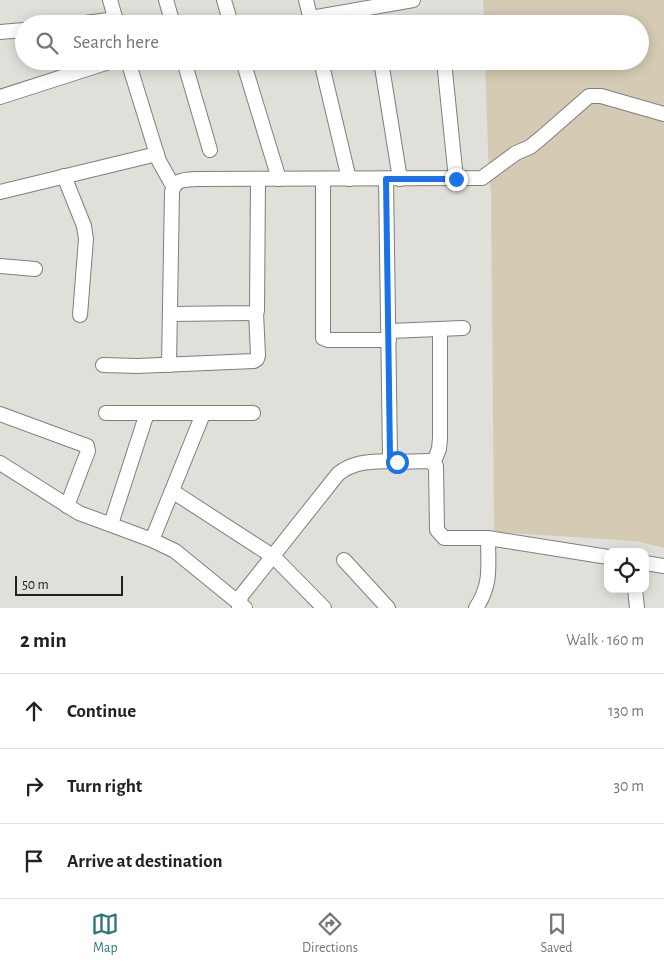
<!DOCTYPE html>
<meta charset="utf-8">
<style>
body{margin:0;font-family:"Alegreya Sans",sans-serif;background:#f2f2f2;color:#222}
.controls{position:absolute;right:15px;bottom:15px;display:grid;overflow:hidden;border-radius:10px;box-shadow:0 2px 12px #0003}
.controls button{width:45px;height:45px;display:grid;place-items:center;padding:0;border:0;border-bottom:1px solid #e0e0e0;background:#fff;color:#222;font:25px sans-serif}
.scale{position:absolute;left:15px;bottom:12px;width:108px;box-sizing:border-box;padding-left:5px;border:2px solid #22211f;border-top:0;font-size:14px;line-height:18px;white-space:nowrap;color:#22211f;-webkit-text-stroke:4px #e1dfda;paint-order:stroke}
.stop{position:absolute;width:15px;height:15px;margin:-11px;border:4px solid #1a73e8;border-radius:50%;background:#fff}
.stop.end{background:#1a73e8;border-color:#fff;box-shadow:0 1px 5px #0008}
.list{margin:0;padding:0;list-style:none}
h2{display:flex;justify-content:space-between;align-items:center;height:65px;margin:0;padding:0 20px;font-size:21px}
h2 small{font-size:16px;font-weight:400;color:#767676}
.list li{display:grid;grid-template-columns:32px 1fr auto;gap:15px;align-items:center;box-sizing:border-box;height:75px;padding:0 20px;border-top:1px solid #e0e0e0}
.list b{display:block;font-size:19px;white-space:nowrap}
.list em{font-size:16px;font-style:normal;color:#767676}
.icon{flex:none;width:28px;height:28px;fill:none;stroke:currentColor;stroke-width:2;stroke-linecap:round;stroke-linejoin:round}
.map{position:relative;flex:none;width:664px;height:608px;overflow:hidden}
.search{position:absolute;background:#fff;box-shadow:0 2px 12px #0003;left:15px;right:15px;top:15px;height:55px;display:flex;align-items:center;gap:12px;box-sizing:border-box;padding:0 18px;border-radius:28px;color:#767676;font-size:19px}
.sheet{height:290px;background:#fff}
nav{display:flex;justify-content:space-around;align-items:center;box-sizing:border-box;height:70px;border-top:1px solid #e0e0e0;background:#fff;font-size:14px;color:#767676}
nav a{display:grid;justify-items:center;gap:2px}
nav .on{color:#2d7675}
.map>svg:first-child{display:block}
</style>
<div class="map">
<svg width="664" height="608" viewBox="0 0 664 608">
<rect width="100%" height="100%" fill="#e1dfda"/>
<polygon fill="#d5cbb4" points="483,0 664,0 664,548 636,541 494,532 491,191 489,177 485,61 640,61 640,24 484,24"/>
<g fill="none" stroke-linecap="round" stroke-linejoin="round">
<g stroke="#807e79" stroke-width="16">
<g id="minor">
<polyline points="110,0 117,24"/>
<polyline points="166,0 173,24"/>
<polyline points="224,0 231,24"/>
<polyline points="306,0 312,24"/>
<polyline points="311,18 413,0"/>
<polyline points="77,24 116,19"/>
<polyline points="0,32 24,30"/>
<polyline points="128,61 159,161 173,186"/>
<polyline points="184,61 210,150"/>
<polyline points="243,61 279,179"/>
<polyline points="321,61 349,179"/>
<polyline points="381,61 400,179"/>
<polyline points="444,61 456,179"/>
<polyline points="0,97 112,61"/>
<polyline points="64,176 84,226 86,239 80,315"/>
<polyline points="323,179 323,338 328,340 389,340"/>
<polyline points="386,179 390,456 396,462 429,461 436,466 437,530 444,538 488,538 608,557"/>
<polyline points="0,192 157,154"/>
<polyline points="0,266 35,269"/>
<polyline points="170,314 253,313 257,311 258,179"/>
<polyline points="389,331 463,328"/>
<polyline points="103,365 137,366 254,361 257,359 258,355 256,312"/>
<path d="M169 365 172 192C175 179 184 180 196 179L482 178 516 153 530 147 541 138 589 96H601L664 114"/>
<polyline points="106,413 253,413"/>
<polyline points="0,414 87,446 88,451 67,506"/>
<polyline points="0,463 79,513 152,540 175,551 245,608"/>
<polyline points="433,464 439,449 440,438 440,329"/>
<polyline points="172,491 274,557 324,608"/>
<polyline points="111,524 147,413"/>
<polyline points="152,540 203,414"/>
<polyline points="344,560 388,608"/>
<polyline points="645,563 664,566"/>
<polyline points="635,589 637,608"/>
<path d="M239 608 241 596 338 474C355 460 374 462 394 461"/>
<path d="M476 608C492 584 488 566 488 538"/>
</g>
</g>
<use href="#minor" stroke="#fff" stroke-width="14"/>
</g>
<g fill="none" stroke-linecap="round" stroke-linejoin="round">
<polyline stroke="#1a73e8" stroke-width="6" points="397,462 390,456 386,179 456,179"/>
</g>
</svg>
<div class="controls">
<button><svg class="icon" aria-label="locate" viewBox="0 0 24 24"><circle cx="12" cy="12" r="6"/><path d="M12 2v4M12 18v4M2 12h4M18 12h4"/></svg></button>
</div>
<div class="scale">50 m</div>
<div class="stop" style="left:397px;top:462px"></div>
<div class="stop end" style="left:456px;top:179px"></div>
<div class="search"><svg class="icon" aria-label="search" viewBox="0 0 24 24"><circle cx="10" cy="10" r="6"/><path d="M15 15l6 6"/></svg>Search here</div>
</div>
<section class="sheet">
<h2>2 min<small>Walk · 160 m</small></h2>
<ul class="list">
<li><svg class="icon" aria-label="ahead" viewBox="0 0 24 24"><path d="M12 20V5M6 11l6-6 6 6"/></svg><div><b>Continue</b></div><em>130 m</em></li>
<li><svg class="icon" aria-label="right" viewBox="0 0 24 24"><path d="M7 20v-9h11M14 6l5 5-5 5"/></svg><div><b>Turn right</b></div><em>30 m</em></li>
<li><svg class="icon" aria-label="arrive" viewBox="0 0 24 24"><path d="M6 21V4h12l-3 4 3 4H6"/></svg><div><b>Arrive at destination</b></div></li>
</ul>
</section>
<nav>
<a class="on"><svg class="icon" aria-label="map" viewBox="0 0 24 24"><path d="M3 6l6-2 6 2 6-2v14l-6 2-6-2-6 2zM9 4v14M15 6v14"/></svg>Map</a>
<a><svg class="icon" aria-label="directions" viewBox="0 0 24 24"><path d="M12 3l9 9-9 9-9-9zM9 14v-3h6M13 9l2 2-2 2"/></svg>Directions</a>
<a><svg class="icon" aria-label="saved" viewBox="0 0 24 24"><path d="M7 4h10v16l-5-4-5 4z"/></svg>Saved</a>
</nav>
